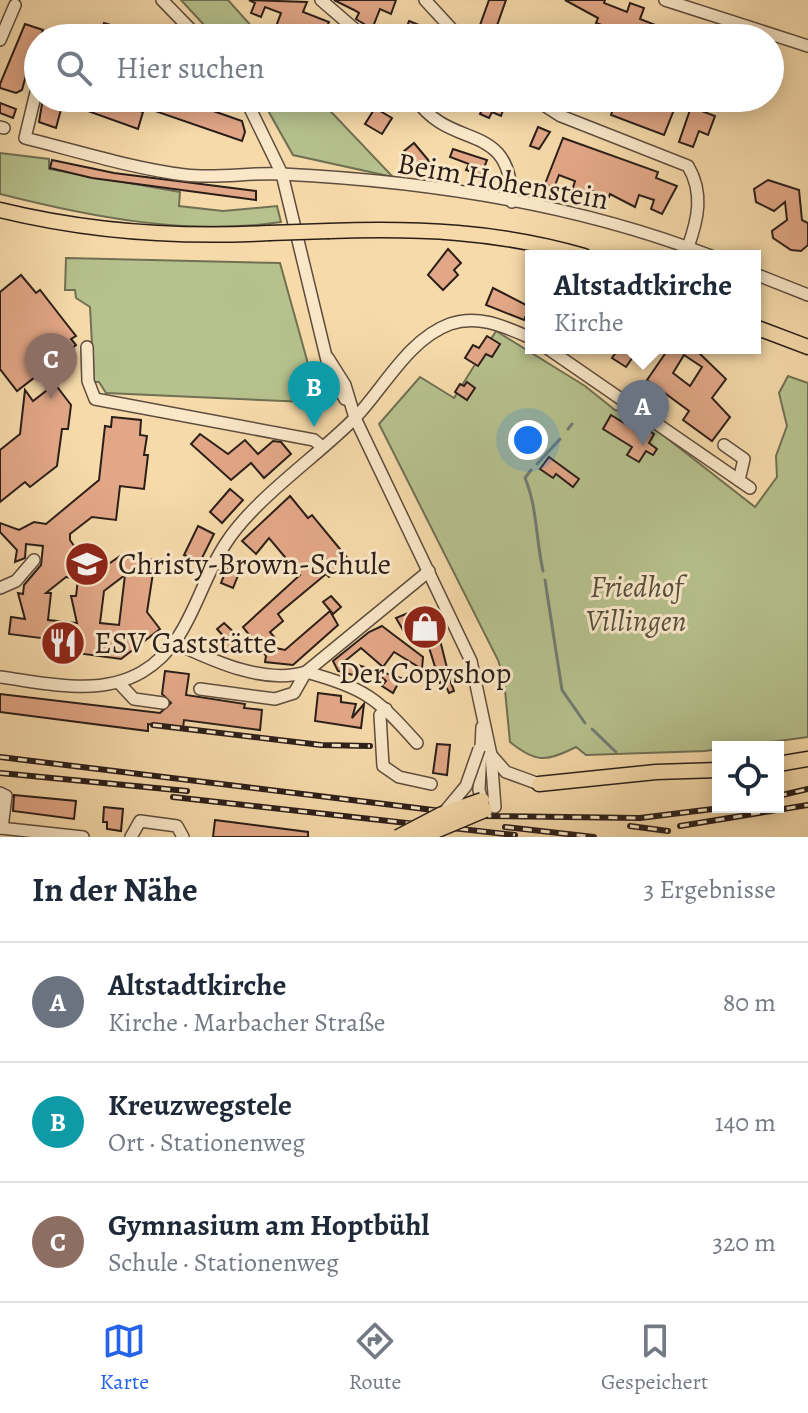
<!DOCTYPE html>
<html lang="de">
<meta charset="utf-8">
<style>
body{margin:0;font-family:Alegreya,serif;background:#f6f6f7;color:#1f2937}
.controls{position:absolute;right:24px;bottom:24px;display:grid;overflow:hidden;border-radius:0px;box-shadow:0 4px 20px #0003}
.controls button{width:72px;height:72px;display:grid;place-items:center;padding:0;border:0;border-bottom:2px solid #e0e1e3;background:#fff;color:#1f2937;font:40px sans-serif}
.you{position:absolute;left:528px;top:440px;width:28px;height:28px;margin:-20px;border:6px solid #fff;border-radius:50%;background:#1a73e8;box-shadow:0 0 0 12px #1a73e833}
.badge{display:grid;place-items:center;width:52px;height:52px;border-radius:50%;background:#2563eb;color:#fff;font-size:26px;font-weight:700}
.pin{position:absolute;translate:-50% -66px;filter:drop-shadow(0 2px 4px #0008)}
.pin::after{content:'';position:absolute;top:42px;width:28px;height:24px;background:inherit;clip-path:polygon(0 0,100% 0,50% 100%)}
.popup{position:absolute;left:525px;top:250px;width:236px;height:104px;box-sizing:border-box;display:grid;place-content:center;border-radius:0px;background:#fff;filter:drop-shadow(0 2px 6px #0005);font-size:26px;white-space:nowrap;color:#747a83}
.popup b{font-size:30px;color:#1f2937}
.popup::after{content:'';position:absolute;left:50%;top:100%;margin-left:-16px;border:16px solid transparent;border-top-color:#fff}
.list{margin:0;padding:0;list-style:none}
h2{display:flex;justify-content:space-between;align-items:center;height:104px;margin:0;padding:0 32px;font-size:34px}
h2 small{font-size:26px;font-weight:400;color:#747a83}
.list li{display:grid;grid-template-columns:52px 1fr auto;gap:24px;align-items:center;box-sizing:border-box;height:120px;padding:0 32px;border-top:2px solid #e0e1e3}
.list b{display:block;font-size:30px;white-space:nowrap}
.list p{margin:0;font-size:26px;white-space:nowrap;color:#747a83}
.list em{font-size:26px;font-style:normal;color:#747a83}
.icon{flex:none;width:44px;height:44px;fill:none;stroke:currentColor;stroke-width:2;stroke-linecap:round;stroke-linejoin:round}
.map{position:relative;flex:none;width:808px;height:837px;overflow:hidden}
.search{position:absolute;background:#fff;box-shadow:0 4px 20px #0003;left:24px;right:24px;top:24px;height:88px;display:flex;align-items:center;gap:20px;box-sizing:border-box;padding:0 28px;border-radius:44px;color:#747a83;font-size:30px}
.sheet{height:464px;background:#fff}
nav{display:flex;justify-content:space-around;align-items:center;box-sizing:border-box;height:112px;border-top:2px solid #e0e1e3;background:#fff;font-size:22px;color:#747a83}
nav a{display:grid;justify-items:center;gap:4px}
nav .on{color:#2563eb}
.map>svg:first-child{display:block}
</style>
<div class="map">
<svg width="808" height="837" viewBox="0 0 808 837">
<rect width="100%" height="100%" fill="#f6daaa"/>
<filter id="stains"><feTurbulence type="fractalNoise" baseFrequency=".0025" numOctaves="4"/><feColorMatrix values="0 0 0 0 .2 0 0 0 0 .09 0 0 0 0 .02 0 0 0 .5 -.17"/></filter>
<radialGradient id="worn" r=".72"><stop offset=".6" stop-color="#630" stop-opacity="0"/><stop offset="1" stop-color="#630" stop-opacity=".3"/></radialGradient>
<g fill="#b6c18d" stroke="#707053" stroke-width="2">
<polygon points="181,0 228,0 262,38 216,38"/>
<polygon points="261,98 318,98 393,177 293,155"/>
<path d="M0 153 49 159V169L180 192 179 206 223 211 277 206 281 222C188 236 91 217 0 194Z"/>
<polygon points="66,258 280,263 307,360 306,402 106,393 99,382 94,382 90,307 76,298 75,290 65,290"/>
<path d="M496 331 585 386 615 410 636 414 755 507 777 477 776 456 787 426 779 393 788 376 808 383V737L705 751 586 755 576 747C546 762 536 763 510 742L504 680 498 660 379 424 420 377 454 398Z"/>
</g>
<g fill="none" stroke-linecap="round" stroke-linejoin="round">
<g stroke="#707b74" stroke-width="3">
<polyline points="568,429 572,424"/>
<polyline points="537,464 560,439"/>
<path d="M531 470 525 478C537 506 536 540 543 571"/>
<polyline points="545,580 562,690 585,723"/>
<polyline points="592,729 616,752"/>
</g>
</g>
<g fill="#e2a787" stroke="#2b1e19" stroke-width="2" fill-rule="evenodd">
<polygon points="249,0 307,2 303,12 329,22 325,31 342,38 300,38 303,32 287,26 284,36 274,32 281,13 265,7 261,17 251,13 255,3"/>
<polygon points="334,0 396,0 391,14 380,9 372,29 356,19 359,13 354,10"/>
<polygon points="489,0 506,0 494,34 479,28"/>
<polygon points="565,0 605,0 604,3 627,12 630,3 644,8 640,19 688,38 622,38 624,33 596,23 598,18"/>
<polygon points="409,21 429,29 426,38 403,38"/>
<polygon points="104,23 147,36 146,38 99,38"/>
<polygon points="25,24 43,30 35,54 32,53 22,90 16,93 0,88 0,84"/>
<polygon points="43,98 102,98 143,112 138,129 63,102 56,128 39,122"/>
<polygon points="156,98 176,98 242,121 245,132 242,141 152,110"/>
<polygon points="488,98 519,98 514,109 505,105 501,116 492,112 489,118 480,114"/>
<polygon points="617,98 665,98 677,102 664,135 611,115"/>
<polygon points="0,103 16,109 13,118 0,113"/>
<polygon points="691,107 715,116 708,135 699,131 693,147 679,142"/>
<polygon points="375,108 392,118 382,134 365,124"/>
<polygon points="538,127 550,132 539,149 530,146"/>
<polygon points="563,138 658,172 656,178 677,186 662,214 651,209 654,200 639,195 635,207 610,194 609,197 592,191 588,201 579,198 571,194 575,181 559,175 554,188 545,184"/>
<polygon points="414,143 429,161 418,171 403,152"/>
<polygon points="453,149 487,160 481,175 466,170 469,164 450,157"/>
<polygon points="52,160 114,173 256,191 256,200 92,178 50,168"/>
<polygon points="768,180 799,190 802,220 808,223 808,245 801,251 791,250 773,238 772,231 787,220 785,202 774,211 756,202 754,189"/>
<polygon points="448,249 461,263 454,270 458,275 443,290 428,275"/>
<polygon points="21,275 36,293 40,290 65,322 76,336 71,339 76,345 17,391 0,369 0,292"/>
<polygon points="493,288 530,307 524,320 486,305"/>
<polygon points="487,336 500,344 492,357 486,354 478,366 465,358 473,345 479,348"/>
<polygon points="619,348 639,348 626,367 612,358"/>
<path d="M669 348H694L726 379 712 398 730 417 712 441 683 420 689 411 647 380ZM684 355 702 367 690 386 673 373Z"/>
<polygon points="467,382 475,388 467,400 455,392 460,384 464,386"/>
<polygon points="55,384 71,405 68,429 62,429 57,466 30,487 25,482 0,502 0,450 20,434 25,390 33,401"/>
<polygon points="611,415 642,434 645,428 654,434 649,443 657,449 653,455 646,451 639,462 627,455 632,447 603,429"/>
<path d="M112 417 141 420 140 435 147 436 144 455H148L144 489 120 486 116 520 92 517 70 534V540L79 553V559L110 563 120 556 155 560 147 612 160 629 121 659 70 652 68 662 54 660 57 640 9 634 11 617 25 619 18 593 23 594 24 585 41 565 43 546 26 544 25 558 15 562 17 550 0 532V523L19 530 34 522 46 524 99 480 105 426 111 427ZM125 575 119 625 100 623 104 591ZM66 577 78 579 76 596H71L77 623 48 620 51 593H46Z"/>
<polygon points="200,434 228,454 245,440 258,454 273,441 281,442 291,454 264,478 251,463 231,480 191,444"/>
<polygon points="549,457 579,479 573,487 556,474 553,478 540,469"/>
<polygon points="230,489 243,500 222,523 210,512"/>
<polygon points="290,496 308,518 312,515 349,560 329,577 326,574 278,614 283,621 270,632 275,638 266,646 285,650 330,611 338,625 293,665 265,662 266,656 243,627 300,575 269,538 256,554 242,541"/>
<polygon points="198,526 214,534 200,562 184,555"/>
<polygon points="229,563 241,568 233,588 221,583"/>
<polygon points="331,596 341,607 333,614 323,602"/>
<polygon points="420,608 427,611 440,640 449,676 453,679 450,680 454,691 449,693 444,682 440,683 423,628 423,631 410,625 403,630 396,618"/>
<polygon points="224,623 240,638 227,650 221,643 226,639 217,629"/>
<polygon points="382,626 423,657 422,669 394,652 383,667 361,648 345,661 367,668 364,678 338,671 333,661 369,632"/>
<polygon points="372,669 401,678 393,693 382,686 386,681"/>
<polygon points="165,671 189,674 186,695 245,704 244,708 262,710 260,730 184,720 183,728 148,724 148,731 0,712 0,694 160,713 171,703 162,694"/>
<polygon points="318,693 341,696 341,702 356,704 352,718 364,704 361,728 315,721"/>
<polygon points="437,744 450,745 447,775 433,773"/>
<polygon points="14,795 76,801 74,819 13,811"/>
<polygon points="104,807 123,809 121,831 107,829 107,822 103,822"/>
<polygon points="215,820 308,832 308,837 213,837"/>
</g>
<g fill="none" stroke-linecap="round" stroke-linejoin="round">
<g stroke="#5e4d3d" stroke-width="14">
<g id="minor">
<polyline points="162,0 199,38"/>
<polyline points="321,0 365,38"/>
<polyline points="425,0 460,38"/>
<polyline points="665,0 808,46"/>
<polyline points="51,38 51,36"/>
<polyline points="0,40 15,5"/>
<path d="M38 84 25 138C77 151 131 168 185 175 218 179 250 172 282 174 425 181 577 204 711 256"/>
<polyline points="245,98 282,174 330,373 345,399"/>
<path d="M415 98C452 153 511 118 512 202"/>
<path d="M533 98 561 116 688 166C704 193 698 219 688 247"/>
<polyline points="0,127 4,128"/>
<polyline points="755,274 808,295"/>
<polyline points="87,347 88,381 95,399 314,440 321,446"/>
<polyline points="547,348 750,488"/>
<polyline points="328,358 345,385 355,418 471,661 491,755 495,807"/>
<polyline points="724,445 744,459 739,480"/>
<polyline points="0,588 16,581 34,560"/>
<path d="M177 644C214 661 265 685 306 672L429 571"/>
<path d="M0 677C46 683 99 697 142 672 191 643 196 588 226 543 255 498 318 456 356 417 385 386 409 339 450 324 479 314 505 327 531 338"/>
<polyline points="119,683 134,699 163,703"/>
<path d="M200 689 275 699 294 693 306 672C365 688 377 698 417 743"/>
<polyline points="386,709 380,715 383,766 399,777 431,784"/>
<polyline points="482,727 479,790 483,804"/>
<polyline points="491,755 506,772 539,784"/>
<polyline points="0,793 6,796 2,828"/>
<polyline points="0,828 83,837"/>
<polyline points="131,837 140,821 177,826 183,837"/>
</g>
</g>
<g stroke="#2b1e19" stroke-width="17">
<g id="major">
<path d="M0 210C90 232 177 238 269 233"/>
<path d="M329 231C417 228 499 231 584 256"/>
<polyline points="755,327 808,347"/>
<polyline points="778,764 808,759"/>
<polyline points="539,784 656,772 718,770"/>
</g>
</g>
<use href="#minor" stroke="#f9e7c8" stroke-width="11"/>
<use href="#major" stroke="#f6daaa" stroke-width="14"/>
<g stroke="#2b1e19" stroke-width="6">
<g id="rail">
<polyline points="153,725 321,745 370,746"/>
<polyline points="0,757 482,816 640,818 729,807"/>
<polyline points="0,773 187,791"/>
<polyline points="778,796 808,789"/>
<polyline points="173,797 515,835"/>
<polyline points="630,826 668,831"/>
<polyline points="680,826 808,805"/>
<polyline points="505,827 594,837"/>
</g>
</g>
<use href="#rail" stroke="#f9e7c8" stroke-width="3" stroke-dasharray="9" stroke-linecap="butt"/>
<g stroke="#5e4d3d" stroke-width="14" stroke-linecap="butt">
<polyline id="minor-bridge" points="446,810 466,786 479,749"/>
</g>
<g stroke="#2b1e19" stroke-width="17" stroke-linecap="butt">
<g id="major-bridge">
<polyline points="269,233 329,231"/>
<polyline points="398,837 442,814 482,800"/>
<polyline points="421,837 485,810"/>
</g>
</g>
<use href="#minor-bridge" stroke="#f9e7c8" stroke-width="11"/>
<use href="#major-bridge" stroke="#f6daaa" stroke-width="14"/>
</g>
<defs>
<g id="school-disc" transform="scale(2.3)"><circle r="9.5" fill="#8f2418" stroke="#f9e7c8"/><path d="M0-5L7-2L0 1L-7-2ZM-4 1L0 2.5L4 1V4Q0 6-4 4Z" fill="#fff"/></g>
<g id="shop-disc" transform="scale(2.3)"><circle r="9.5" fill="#8f2418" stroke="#f9e7c8"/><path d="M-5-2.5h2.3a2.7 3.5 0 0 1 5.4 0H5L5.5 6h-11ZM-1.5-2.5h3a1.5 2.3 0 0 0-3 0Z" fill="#fff"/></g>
<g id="restaurant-disc" transform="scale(2.3)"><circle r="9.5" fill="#8f2418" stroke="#f9e7c8"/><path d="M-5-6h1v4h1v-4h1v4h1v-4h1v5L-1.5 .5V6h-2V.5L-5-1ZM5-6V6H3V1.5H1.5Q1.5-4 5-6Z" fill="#fff"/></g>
</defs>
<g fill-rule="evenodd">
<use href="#school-disc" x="87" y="564"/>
<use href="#shop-disc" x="425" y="627"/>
<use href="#restaurant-disc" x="63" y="643"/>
</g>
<g text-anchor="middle" stroke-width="6" stroke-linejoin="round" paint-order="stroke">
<g font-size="30" fill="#2b1e19" stroke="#f9e7c8">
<text transform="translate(503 181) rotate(10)" y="10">Beim Hohenstein</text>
</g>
<g font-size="30" fill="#2b1e19" stroke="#f9e7c8" text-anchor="start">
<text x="118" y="574">Christy-Brown-Schule</text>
<text x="94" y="653">ESV Gaststätte</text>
<text x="425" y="683" text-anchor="middle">Der Copyshop</text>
</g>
<g font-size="30" font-style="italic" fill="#554f3c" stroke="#f9e7c8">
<text x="636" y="597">Friedhof<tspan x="636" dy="34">Villingen</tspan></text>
</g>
</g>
<rect width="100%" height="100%" filter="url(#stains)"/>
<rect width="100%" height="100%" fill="url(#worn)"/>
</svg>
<div class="controls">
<button><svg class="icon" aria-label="locate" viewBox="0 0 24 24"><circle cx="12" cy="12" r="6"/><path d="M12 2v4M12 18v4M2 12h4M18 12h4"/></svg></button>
</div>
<div class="you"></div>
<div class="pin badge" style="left:643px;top:446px;background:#6b7280">A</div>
<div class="popup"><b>Altstadtkirche</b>Kirche</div>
<div class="pin badge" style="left:314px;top:427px;background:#0f9aa8">B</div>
<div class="pin badge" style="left:51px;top:399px;background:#8d6e63">C</div>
<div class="search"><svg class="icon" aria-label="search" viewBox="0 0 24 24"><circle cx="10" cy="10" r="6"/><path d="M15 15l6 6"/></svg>Hier suchen</div>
</div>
<section class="sheet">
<h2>In der Nähe<small>3 Ergebnisse</small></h2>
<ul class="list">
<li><span class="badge" style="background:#6b7280">A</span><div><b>Altstadtkirche</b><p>Kirche · Marbacher Straße</p></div><em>80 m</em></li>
<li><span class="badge" style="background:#0f9aa8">B</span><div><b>Kreuzwegstele</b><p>Ort · Stationenweg</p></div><em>140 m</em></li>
<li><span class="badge" style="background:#8d6e63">C</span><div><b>Gymnasium am Hoptbühl</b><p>Schule · Stationenweg</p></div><em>320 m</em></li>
</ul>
</section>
<nav>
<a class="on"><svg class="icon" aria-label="map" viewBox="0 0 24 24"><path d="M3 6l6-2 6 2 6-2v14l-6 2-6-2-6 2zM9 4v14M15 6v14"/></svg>Karte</a>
<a><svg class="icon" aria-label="directions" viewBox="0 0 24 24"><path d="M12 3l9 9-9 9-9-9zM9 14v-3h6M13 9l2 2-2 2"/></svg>Route</a>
<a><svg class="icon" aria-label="saved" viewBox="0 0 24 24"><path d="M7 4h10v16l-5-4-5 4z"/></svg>Gespeichert</a>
</nav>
